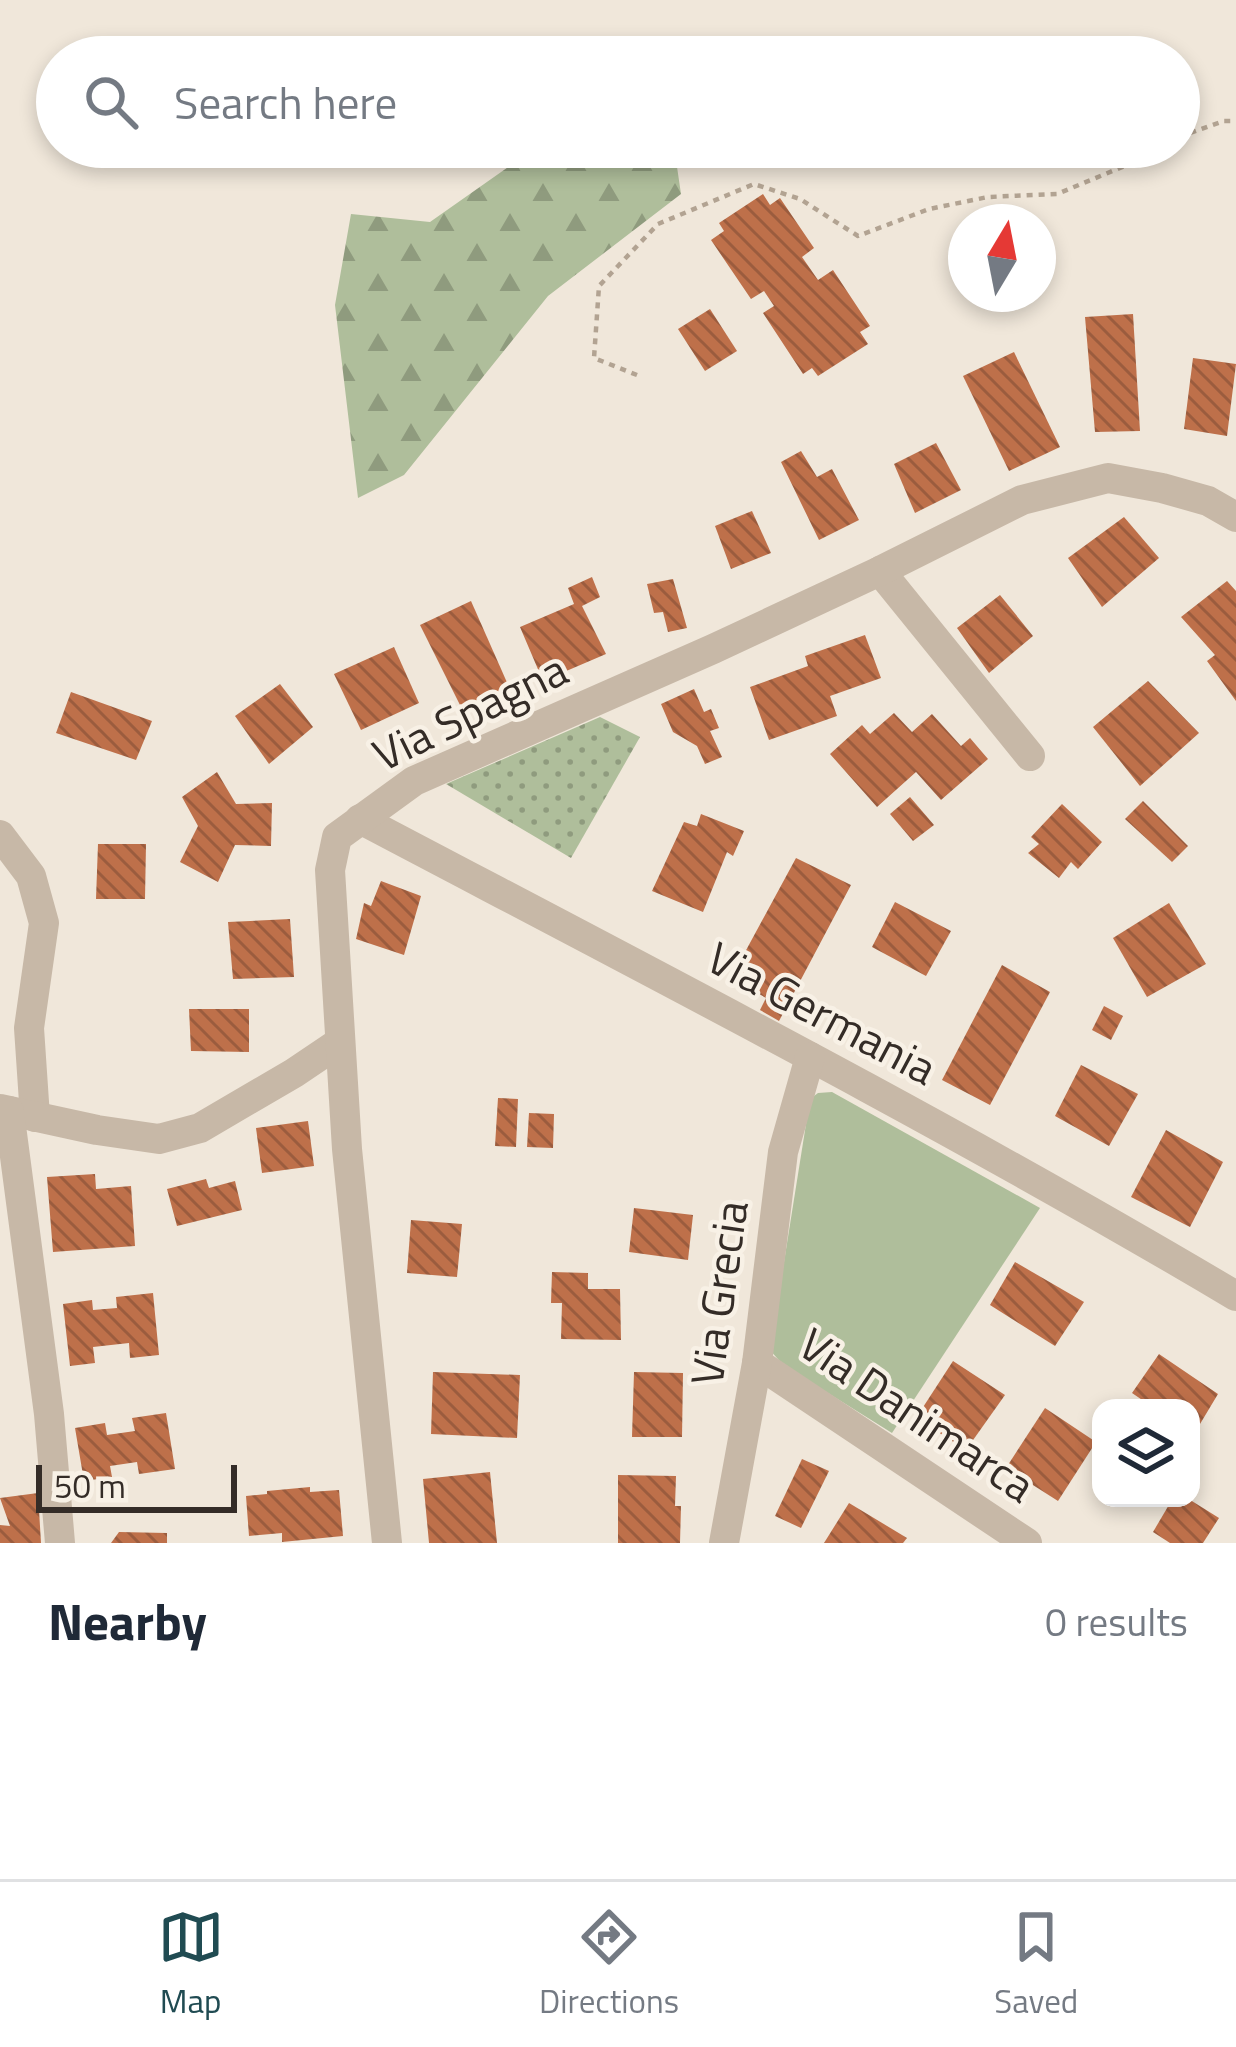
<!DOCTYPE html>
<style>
body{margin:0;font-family:"Titillium Web",sans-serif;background:#f2f2f3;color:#1f2937}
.controls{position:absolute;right:36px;bottom:36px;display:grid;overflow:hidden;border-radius:24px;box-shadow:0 6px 18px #0003}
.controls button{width:108px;height:108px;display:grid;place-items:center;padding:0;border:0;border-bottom:3px solid #e0e1e3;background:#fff;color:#1f2937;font:60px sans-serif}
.compass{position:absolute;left:948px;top:204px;width:108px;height:108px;border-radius:50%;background:#fff;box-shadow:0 6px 18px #0003;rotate:10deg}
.scale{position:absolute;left:36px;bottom:30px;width:201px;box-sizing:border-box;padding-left:12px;border:6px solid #342c27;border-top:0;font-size:33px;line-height:42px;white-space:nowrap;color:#342c27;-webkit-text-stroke:9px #f8f1e6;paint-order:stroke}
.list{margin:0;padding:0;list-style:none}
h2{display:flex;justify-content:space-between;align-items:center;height:156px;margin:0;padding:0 48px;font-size:51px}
h2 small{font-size:39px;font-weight:400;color:#747a83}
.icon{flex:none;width:66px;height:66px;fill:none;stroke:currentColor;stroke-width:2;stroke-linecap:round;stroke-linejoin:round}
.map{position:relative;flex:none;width:1236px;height:1543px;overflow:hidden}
.search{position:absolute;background:#fff;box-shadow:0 6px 18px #0003;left:36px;right:36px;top:36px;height:132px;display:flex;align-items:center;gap:30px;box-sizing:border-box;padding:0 42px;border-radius:66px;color:#747a83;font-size:45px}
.sheet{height:336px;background:#fff}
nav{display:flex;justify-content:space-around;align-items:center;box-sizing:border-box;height:168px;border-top:3px solid #e0e1e3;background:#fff;font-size:33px;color:#747a83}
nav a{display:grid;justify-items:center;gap:6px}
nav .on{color:#204b52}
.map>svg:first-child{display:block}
</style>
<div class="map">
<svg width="1236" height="1543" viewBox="0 0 1236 1543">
<defs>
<pattern id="forest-firs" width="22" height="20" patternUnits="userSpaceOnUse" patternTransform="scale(3)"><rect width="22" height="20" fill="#afbe9b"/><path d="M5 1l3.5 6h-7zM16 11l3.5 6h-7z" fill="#8f9b7e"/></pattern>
<pattern id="park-dots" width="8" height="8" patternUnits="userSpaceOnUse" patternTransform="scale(3)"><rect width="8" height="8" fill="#afbe9b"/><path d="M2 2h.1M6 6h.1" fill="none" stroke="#8f9b7e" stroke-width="1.8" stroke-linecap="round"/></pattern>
<pattern id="building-back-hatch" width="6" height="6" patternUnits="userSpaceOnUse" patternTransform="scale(3)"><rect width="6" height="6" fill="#be704a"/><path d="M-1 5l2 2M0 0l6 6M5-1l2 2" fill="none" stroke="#9b5c3e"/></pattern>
</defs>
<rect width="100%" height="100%" fill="#f0e7da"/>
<polygon fill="#afbe9b" points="832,1092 1040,1208 892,1433 783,1365 770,1350 810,1099 818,1093"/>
<polygon fill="url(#forest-firs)" points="550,147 653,147 676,160 681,194 548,296 404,475 358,498 335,305 351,214 430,222 514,163"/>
<polygon fill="url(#park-dots)" points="600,717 640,737 571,858 446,784"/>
<g fill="url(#building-back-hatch)">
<polygon points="763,194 770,205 780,198 814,248 802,257 818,280 833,270 870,326 860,332 868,344 818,376 812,368 803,374 763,313 774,306 764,291 751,299 711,240 724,231 719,223"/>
<polygon points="710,309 737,351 705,371 678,329"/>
<polygon points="1133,314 1140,431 1095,432 1085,317"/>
<polygon points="1014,352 1060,447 1009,471 963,376"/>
<polygon points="1193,358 1236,364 1227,436 1184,429"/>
<polygon points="936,443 961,490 915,513 894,464"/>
<polygon points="801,451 817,477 832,469 859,520 819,540 781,462"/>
<polygon points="752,511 771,553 731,569 715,526"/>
<polygon points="1124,517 1159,558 1102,607 1068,558"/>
<polygon points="592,577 600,597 582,606 606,654 543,681 520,627 574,604 568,588"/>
<polygon points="673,579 687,628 668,632 663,612 654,613 647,584"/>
<polygon points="1227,581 1236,591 1236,701 1207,661 1215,655 1181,617"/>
<polygon points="1000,595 1033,636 989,673 957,628"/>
<polygon points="471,601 509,687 461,707 420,625"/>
<polygon points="865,635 881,678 830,696 837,716 769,740 750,687 808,666 805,656"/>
<polygon points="394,647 419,703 361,730 334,674"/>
<polygon points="1148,681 1199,733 1140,786 1093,727"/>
<polygon points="280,684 313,727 269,764 235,716"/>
<polygon points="694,689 704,712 711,709 719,728 710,731 722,757 705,764 697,746 673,732 661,704"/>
<polygon points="71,692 152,721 136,760 56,733"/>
<polygon points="894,713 912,732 932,714 961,746 970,738 988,759 941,800 916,772 877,807 830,754 862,725 870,734"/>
<polygon points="217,772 236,804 272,803 271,846 235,845 218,882 180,862 198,826 182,797"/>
<polygon points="910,797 934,825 913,841 890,814"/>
<polygon points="1143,801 1188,846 1172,862 1125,819"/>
<polygon points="1062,804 1102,842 1078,869 1071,862 1059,878 1028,853 1039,844 1031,837"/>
<polygon points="701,814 744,831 733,856 727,852 703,912 652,891 684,822 697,826"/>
<polygon points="98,844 146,844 145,899 96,899"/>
<polygon points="796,858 851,885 779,1021 760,1010 766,998 731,978"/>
<polygon points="381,881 421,896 404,955 356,939 364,903 371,906"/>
<polygon points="895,902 951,931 926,976 872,947"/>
<polygon points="1169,903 1206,964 1147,997 1113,938"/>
<polygon points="290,919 294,977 233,979 228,922"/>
<polygon points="1002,965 1050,992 990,1105 942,1080"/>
<polygon points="1104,1006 1123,1016 1111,1040 1092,1030"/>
<polygon points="189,1009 249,1009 249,1052 191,1051"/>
<polygon points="1081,1065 1138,1094 1109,1146 1055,1116"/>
<polygon points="498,1098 518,1099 516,1147 495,1146"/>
<polygon points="529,1113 554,1114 553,1148 527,1147"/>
<polygon points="308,1121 314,1166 262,1173 256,1128"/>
<polygon points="1166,1130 1223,1162 1190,1227 1131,1197"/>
<polygon points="95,1174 96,1189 131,1186 135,1246 53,1252 47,1177"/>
<polygon points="206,1179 209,1188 235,1181 242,1210 177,1226 167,1189"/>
<polygon points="634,1208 693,1215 688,1260 629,1252"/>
<polygon points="411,1220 462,1224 457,1277 407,1273"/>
<polygon points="1015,1262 1084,1302 1055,1346 990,1305"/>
<polygon points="552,1272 588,1273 588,1289 620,1289 621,1340 561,1339 562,1303 551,1303"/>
<polygon points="153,1293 159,1355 130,1358 129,1343 93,1347 95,1363 70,1366 63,1304 92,1300 93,1310 117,1308 116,1297"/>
<polygon points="1159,1354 1218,1394 1191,1439 1191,1408 1154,1408 1132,1393"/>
<polygon points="953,1361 1005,1395 966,1450 916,1418"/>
<polygon points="433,1372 520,1375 517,1438 431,1434"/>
<polygon points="634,1372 683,1373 682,1437 632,1437"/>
<polygon points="1045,1408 1096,1442 1058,1501 1006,1468"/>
<polygon points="166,1413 175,1469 139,1474 137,1462 110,1466 112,1477 84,1481 75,1428 105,1423 107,1435 135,1431 132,1418"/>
<polygon points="802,1459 829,1471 801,1528 775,1516"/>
<polygon points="490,1472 497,1543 429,1543 423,1479"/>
<polygon points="618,1475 676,1476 675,1506 681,1506 680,1543 618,1543"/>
<polygon points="310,1487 310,1492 339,1490 343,1536 282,1542 282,1533 249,1536 246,1496 267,1494 267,1491"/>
<polygon points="38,1493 41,1543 0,1543 0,1525 10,1526 0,1498"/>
<polygon points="1173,1498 1187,1498 1219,1518 1203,1543 1170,1543 1153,1532"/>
<polygon points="849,1503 907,1538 903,1543 824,1543"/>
<polygon points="119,1532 167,1533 167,1543 111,1543"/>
</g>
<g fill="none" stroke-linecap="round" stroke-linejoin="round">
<g stroke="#b2a392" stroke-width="4.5" stroke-dasharray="6 6" stroke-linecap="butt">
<polyline points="1179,137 1224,121 1236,121"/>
<polyline points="637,375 594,358 599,286 658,224 754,184 800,199 858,236 929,209 988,197 1057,194 1127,165 1160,147"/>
</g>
<g stroke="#c7b8a7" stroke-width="30">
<polyline points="880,571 1030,756"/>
<path d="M360 819C654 974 950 1126 1236 1296"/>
<polyline points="0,835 31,876 44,923 29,1028 35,1117"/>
<polyline points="0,1109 97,1130 159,1139 200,1128 294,1073 340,1042"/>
<polyline points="9,1111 49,1414 60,1543"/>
<polyline points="757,1363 1027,1543"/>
<polyline points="387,1543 347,1149 330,870 337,837 414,781 713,649 880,571 1022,500 1108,478 1162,488 1208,501 1236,517"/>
<polyline points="724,1543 757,1363 783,1152 810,1057"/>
</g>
</g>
<g text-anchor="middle" stroke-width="9" stroke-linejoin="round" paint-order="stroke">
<g font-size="45" fill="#342c27" stroke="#f8f1e6">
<text transform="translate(470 712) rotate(-26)" y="16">Via Spagna</text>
<text transform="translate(822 1013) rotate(28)" y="16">Via Germania</text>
<text transform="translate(719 1293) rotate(-82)" y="16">Via Grecia</text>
<text transform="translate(917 1415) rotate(34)" y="16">Via Danimarca</text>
</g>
</g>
</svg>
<div class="controls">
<button><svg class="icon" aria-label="layers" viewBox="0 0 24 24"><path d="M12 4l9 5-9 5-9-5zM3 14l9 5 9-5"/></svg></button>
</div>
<svg class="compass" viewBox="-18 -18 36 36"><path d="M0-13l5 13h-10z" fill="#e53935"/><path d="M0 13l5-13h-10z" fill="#747a83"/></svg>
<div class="scale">50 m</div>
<div class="search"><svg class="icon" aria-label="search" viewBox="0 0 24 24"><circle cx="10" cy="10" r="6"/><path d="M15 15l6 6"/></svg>Search here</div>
</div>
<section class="sheet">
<h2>Nearby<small>0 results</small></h2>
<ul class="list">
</ul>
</section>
<nav>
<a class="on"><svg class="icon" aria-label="map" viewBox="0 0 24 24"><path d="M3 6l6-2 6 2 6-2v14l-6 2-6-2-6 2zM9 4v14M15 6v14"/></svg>Map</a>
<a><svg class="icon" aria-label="directions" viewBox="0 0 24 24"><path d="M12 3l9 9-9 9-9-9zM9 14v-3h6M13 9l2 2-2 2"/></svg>Directions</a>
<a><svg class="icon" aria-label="saved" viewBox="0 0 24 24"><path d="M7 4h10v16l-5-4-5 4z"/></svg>Saved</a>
</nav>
